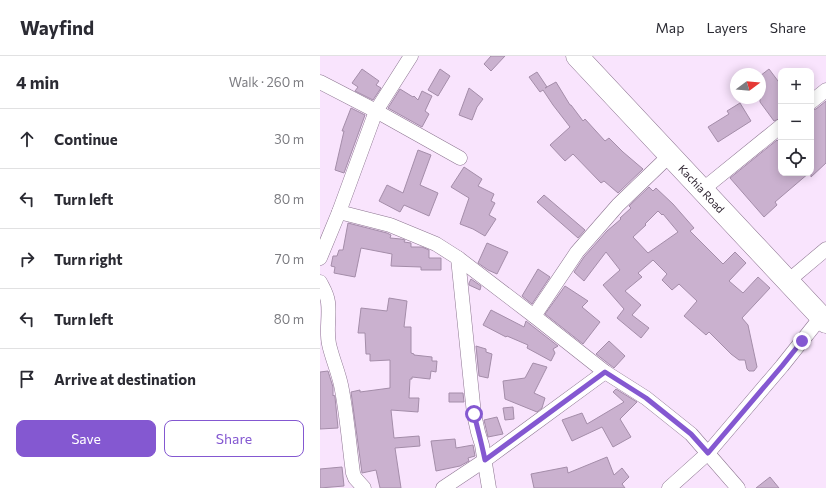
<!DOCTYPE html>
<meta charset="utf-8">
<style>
body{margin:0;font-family:Commissioner,sans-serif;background:#f2f2f3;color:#2b2b33}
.controls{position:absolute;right:12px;top:12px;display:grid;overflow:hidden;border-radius:8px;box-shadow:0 2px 10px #0003}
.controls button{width:36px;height:36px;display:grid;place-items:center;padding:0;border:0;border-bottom:1px solid #e1e1e2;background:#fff;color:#2b2b33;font:20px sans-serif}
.compass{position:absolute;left:410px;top:12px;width:36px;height:36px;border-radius:50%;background:#fff;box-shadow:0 2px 10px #0003;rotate:74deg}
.stop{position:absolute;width:12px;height:12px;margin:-9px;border:3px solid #8458d1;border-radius:50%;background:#fff}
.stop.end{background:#8458d1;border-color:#fff;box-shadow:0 1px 4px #0008}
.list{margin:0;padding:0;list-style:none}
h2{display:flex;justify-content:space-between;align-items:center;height:52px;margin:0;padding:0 16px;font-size:17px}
h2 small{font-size:13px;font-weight:400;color:#7c7c81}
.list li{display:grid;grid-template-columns:26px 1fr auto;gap:12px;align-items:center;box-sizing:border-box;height:60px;padding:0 16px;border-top:1px solid #e1e1e2}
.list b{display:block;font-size:15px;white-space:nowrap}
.list em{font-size:13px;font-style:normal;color:#7c7c81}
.actions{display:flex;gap:8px;padding:12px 16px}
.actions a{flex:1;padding:9px 0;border:1px solid #8458d1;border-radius:8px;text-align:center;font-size:14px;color:#8458d1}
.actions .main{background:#8458d1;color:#fff}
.icon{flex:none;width:22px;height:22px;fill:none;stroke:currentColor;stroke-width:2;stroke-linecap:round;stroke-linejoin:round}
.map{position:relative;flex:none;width:506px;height:432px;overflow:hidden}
header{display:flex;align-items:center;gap:24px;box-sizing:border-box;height:56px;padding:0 20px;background:#fff;border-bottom:1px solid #e1e1e2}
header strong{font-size:19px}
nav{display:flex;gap:22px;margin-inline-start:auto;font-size:14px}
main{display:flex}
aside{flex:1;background:#fff}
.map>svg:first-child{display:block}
</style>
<header>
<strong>Wayfind</strong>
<nav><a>Map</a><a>Layers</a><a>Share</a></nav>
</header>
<main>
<aside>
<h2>4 min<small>Walk · 260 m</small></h2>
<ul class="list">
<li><svg class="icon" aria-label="ahead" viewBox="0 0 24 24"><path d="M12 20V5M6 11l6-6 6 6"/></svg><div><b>Continue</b></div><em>30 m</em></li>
<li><svg class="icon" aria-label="left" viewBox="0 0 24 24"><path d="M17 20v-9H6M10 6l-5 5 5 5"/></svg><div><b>Turn left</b></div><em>80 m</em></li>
<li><svg class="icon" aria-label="right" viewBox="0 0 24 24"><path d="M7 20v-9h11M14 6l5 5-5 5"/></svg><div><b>Turn right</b></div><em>70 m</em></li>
<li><svg class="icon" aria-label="left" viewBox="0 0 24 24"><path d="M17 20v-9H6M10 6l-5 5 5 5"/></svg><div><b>Turn left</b></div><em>80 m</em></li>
<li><svg class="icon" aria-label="arrive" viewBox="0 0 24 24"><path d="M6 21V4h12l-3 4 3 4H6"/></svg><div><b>Arrive at destination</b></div></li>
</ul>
<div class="actions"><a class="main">Save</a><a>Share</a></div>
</aside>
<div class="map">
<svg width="506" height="432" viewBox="0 0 506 432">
<rect width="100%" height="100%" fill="#f9e4fd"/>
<g fill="#cab1cf" stroke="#a48da9" fill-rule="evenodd">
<polygon points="171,0 185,0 171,15 164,8"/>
<polygon points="42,13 59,25 56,29 61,32 53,44 35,35 38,31 32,27"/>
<polygon points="120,13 130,20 118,40 108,34"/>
<polygon points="449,13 461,29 461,62 454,65 440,46 440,20"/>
<polygon points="217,16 227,31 225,32 236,26 250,49 251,49 263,65 265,63 285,85 289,82 303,96 323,113 298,137 284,125 281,127 253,98 245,105 230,89 250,71 233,49 223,34 220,36 209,21"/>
<polygon points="149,32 163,43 157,51 152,64 139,59"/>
<polygon points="80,33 93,41 94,40 98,44 102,35 112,40 105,55 109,58 102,71 68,52"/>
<polygon points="506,45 506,107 491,121 491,54 496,53"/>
<polygon points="420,47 431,65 398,86 388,71 409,58 407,55"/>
<polygon points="31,52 45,59 24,117 15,114 24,75 22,75"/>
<polygon points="457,84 461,88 461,117 489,117 455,146 457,149 444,161 410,122"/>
<polygon points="98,94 111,99 100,129 118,137 109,160 84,149 80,156 59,145 67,129 83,137"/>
<polygon points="144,111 162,123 158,130 174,138 171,145 175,147 169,159 176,163 165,180 153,173 140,168 149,142 131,131"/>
<path d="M329 131 333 135 336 132 353 148 374 172 370 175 403 208 415 196 426 207 409 225 423 237 438 221 450 232 422 262 428 269 437 311 434 315H429L427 313 425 304H419L411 298 389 276 386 279 364 260 377 245 359 228 352 234 342 224 347 218 333 204 318 217 322 221 305 235 321 249 312 259 329 272 321 282 297 262 304 253 283 229 300 214 286 196 264 225 254 216 264 201 287 175 301 163 300 162 311 152 309 150ZM338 155 342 159 343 158 358 176 328 197 313 181 326 169 325 168Z"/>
<polygon points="224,139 265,174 258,182 217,146"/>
<polygon points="28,167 67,177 71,179 70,182 81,183 85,184 84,186 91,187 91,191 102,191 109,194 109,202 121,202 121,214 101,214 101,211 71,210 72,198 41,192 35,221 14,217 15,211 11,210 13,200 17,200 19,194 23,194"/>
<polygon points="167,187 188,196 177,218 168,214 158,207"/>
<polygon points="218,213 230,221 212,248 202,240"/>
<polygon points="151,223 161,230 160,234 149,229 149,227"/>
<polygon points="245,230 268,245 262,251 280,266 263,288 225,258"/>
<polygon points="69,242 87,245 84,271 91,271 91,297 94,298 94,299 112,301 112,305 117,305 116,316 111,315 110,323 92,321 92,323 90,323 89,342 99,342 98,356 71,354 74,382 99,380 100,390 75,392 81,432 60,432 56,414 42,417 31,336 40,334 40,336 70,332 70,304 50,305 50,298 46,298 45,277 38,277 41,252 67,255"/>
<polygon points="171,254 204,271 206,265 238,290 233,293 235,297 231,305 207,292 208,289 187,280 186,281 163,269"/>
<polygon points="289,285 305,300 294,312 276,298"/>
<polygon points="156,290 166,293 166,296 172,298 168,322 159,320"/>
<polygon points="213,307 227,311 214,337 225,342 222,352 217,356 185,343 183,325 205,322"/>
<polygon points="8,315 13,331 13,340 14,339 15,341 18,372 0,373 0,316"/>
<polygon points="296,333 317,346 300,363 311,381 293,391 282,371 252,385 242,364 262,357 267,368 304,346 293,336"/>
<polygon points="129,337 143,337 144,346 129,346"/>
<polygon points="193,351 194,363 185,364 183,352"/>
<polygon points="177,361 183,378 168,381 164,364"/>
<polygon points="135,383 136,392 153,389 155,400 148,402 149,405 140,410 116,415 111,385"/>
<polygon points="287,401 294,419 302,412 309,421 302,428 305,432 214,432 211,418 247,411 248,417"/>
<polygon points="22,411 24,430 0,432 0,413"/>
<polygon points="450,421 459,432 436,432"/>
</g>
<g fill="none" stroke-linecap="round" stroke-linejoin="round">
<g stroke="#8c7590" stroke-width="15">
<g id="minor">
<polyline points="0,26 56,55 140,102"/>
<polyline points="491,46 506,34"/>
<polyline points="382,134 461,70"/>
<polyline points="19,156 70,169 116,188 138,202 214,260 285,316 326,342 371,378 418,432"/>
<polyline points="0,202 19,156 56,55 91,0"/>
<polyline points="138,202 154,358 158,376 162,389 169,432"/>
<polyline points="468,225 506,193"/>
<path d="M0 226C3 232 7 238 8 246 10 260 6 274 9 288 12 302 18 315 21 329 27 358 29 388 33 417L35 422 44 432"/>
<polyline points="214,260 257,196 298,149 350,99"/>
<polyline points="123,432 165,404 285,316"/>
<polyline points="349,432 388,397 462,310 501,261"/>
</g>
</g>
<g stroke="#8c7590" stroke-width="23">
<g id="trunk">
<path id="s1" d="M257 0 506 266"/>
</g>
</g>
<use href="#minor" stroke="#fff" stroke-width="14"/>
<use href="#trunk" stroke="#fff" stroke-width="22"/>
</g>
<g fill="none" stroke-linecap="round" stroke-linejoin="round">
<path stroke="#8458d1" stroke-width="5" d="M154 358C158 374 162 389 165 404L285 316 326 342 371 378 388 397 462 310 482 285"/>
</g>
<g text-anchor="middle" stroke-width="3" stroke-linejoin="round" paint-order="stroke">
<g font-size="11" fill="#2e2430" stroke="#fdf7fe">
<text dy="4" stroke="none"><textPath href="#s1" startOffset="182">Kachia Road</textPath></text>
</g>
</g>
</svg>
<div class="controls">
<button>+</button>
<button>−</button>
<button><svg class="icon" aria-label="locate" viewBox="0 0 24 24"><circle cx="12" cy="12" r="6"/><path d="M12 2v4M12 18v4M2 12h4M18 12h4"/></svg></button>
</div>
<svg class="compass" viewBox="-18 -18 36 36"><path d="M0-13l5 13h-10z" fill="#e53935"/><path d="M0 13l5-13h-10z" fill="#7c7c81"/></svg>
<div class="stop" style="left:154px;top:358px"></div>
<div class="stop end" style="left:482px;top:285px"></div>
</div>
</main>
